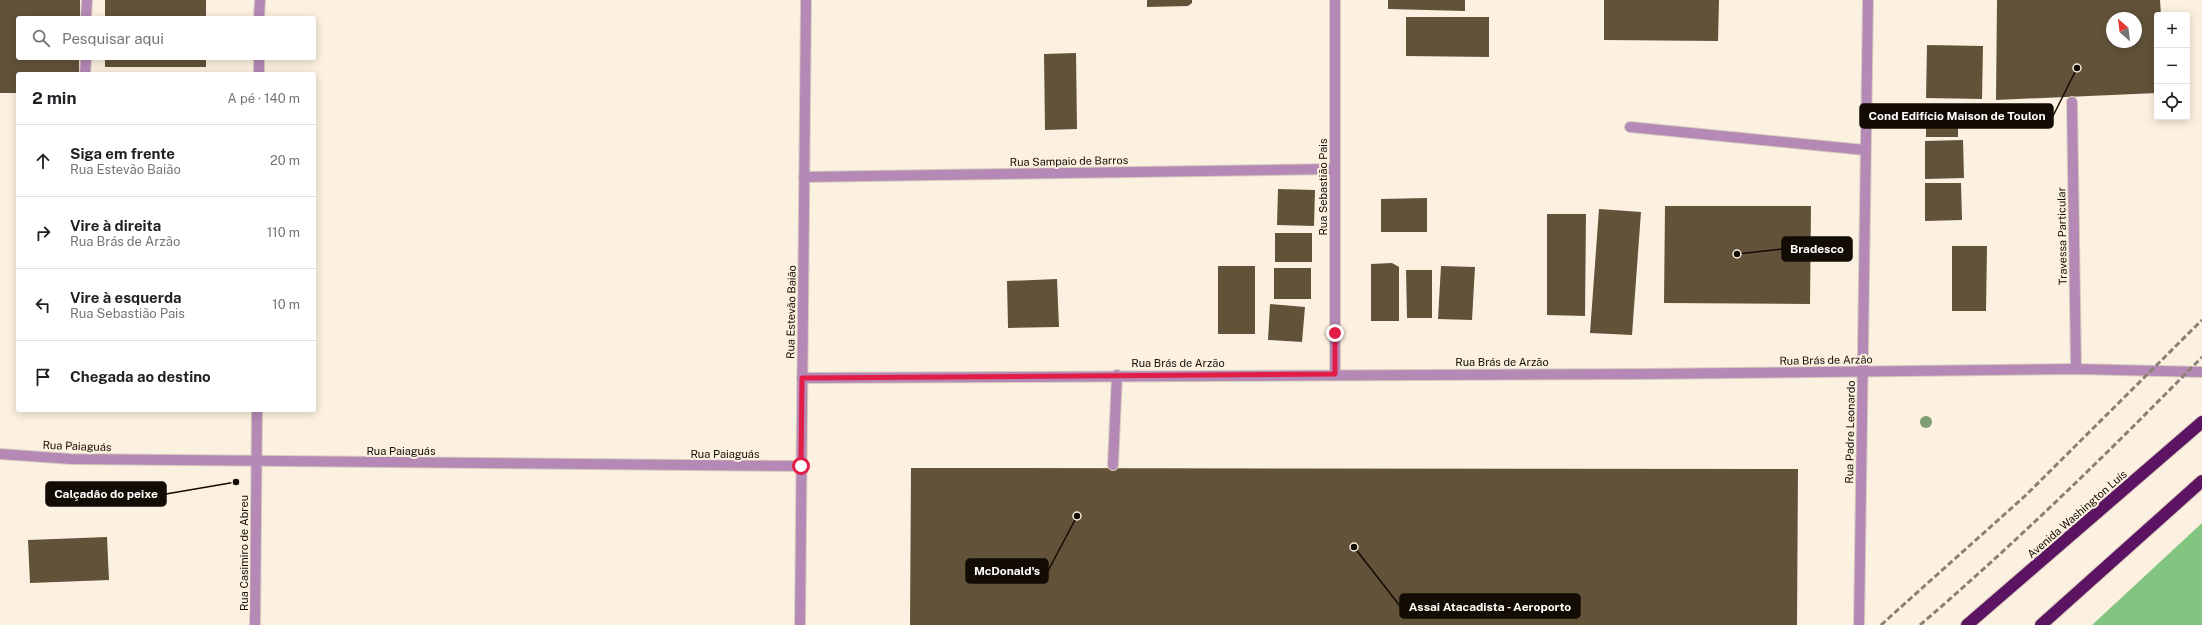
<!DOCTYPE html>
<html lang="pt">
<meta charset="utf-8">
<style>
body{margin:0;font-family:"Public Sans",sans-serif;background:#f6f6f6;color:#202124}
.controls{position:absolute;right:12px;top:12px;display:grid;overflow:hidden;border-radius:4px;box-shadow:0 2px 10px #0003}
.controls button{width:36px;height:36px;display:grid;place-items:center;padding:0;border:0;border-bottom:1px solid #e0e0e0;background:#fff;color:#202124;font:20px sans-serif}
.compass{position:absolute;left:2106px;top:12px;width:36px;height:36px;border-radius:50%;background:#fff;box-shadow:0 2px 10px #0003;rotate:332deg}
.stop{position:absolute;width:12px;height:12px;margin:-9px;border:3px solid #e11d48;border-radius:50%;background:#fff}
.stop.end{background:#e11d48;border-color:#fff;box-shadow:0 1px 4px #0008}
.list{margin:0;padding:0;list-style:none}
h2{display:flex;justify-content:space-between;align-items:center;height:52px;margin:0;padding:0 16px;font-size:17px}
h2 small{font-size:13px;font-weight:400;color:#757577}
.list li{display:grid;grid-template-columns:26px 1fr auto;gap:12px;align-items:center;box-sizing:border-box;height:72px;padding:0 16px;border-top:1px solid #e0e0e0}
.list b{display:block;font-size:15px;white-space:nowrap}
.list p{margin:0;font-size:13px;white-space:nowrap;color:#757577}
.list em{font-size:13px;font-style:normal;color:#757577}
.icon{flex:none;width:22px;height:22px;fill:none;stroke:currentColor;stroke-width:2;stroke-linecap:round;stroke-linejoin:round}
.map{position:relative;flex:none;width:2202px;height:625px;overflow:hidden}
.search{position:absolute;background:#fff;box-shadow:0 2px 10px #0003;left:16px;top:16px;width:300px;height:44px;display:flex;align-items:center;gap:10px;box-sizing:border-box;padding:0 14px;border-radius:4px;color:#757577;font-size:15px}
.panel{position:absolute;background:#fff;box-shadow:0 2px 10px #0003;left:16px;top:72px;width:300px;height:340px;border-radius:4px}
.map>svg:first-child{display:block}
</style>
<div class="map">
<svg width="2202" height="625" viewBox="0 0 2202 625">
<rect width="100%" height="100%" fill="#fcf1e0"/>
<polygon fill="#81c581" points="2202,523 2202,625 2092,625"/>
<g fill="#62523a" fill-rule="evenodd">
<polygon points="0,0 80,0 80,18 18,18 18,58 79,58 79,74 18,74 18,93 0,93"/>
<rect x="105" y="0" width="101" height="18"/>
<polygon points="1147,0 1192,0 1192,3 1188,6 1147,7"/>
<polygon points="1388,0 1465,0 1465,11 1388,9"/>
<polygon points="1604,0 1719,0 1718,41 1604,40"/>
<path d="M1997 0H2160L2161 15H2157V93L1996 100ZM2112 18H2136V42H2112Z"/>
<polygon points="1406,17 1489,17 1489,57 1406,56"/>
<polygon points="1927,45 1983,46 1982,99 1926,98"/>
<polygon points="1076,53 1077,129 1045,130 1044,54"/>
<rect x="105" y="58" width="101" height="9"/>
<rect x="1926" y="104" width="32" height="33"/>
<polygon points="1963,140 1964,178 1925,179 1925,141"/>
<polygon points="1925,183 1961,183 1962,220 1925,221"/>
<polygon points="1278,189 1315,190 1314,226 1277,225"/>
<polygon points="1427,198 1427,232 1381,232 1381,199"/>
<polygon points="1665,206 1811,206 1810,304 1664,303"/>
<polygon points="1599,209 1641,212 1632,335 1590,333"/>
<polygon points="1547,214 1586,214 1585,316 1547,315"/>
<rect x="1275" y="233" width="37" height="29"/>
<polygon points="1952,246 1987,246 1986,311 1952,311"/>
<polygon points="1392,263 1399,267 1399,321 1371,321 1371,264"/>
<rect x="1218" y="266" width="37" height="68"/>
<polygon points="1441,266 1475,267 1472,320 1438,319"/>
<rect x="1274" y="268" width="37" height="31"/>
<polygon points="1406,270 1432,270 1432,318 1407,318"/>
<polygon points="1057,279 1059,327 1008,328 1007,281"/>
<polygon points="1270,304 1305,307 1302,342 1268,340"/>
<polygon points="911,468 1798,469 1797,625 910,625"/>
<polygon points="107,537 109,580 30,583 28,540"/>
</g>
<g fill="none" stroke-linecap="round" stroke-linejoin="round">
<g stroke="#d7ccbd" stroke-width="12">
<g id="lane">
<polyline points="1630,127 1865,150"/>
<polyline points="1113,465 1117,375"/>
</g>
</g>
<g stroke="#d7ccbd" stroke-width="12">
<g id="street">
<polyline points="86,18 87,0"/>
<polyline points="259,18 260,0"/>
<polyline points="85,74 86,58"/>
<polyline points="259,74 259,58"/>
<polyline points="2072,102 2076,369"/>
<polyline points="804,177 1334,169"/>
<polyline points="1335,374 1335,0"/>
<polyline points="802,378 1642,374 2076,369 2202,372"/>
<polyline points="0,454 71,459 801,466"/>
<polyline points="255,625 257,410"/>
<polyline points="800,625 806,0"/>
<polyline points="1859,625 1868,0"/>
</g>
</g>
<g stroke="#d7ccbd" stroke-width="14">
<g id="highway">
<polyline points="1967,625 2202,422"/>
<polyline points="2041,625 2202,481"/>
</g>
</g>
<use href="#lane" stroke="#b489b6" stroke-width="10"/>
<use href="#street" stroke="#b489b6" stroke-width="10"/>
<use href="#highway" stroke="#5c1362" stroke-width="12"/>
<g stroke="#8a8175" stroke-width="3" stroke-dasharray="6 3" stroke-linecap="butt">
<polyline points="1881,625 2025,496 2202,320"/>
<path d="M1920 625C2019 540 2111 450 2202 357"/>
</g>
</g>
<circle fill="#7c9e73" cx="1926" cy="422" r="6"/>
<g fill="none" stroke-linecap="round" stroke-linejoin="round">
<polyline stroke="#e11d48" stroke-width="5" points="801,466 802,378 1335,374 1335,333"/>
</g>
<g text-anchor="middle" stroke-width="4" stroke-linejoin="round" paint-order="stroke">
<g font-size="11" fill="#130c04" stroke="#fcf1e0">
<text transform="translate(1069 161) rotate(-1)" y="4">Rua Sampaio de Barros</text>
<text transform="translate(1323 187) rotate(-90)" y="4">Rua Sebastião Pais</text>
<text transform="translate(2062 236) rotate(-91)" y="4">Travessa Particular</text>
<text transform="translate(791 312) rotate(-89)" y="4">Rua Estevão Baião</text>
<text transform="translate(1826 360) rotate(-1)" y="4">Rua Brás de Arzão</text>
<text x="1502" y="366">Rua Brás de Arzão</text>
<text x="1178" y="367">Rua Brás de Arzão</text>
<text transform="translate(1850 432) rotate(-89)" y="4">Rua Padre Leonardo</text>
<text transform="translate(77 446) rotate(2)" y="4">Rua Paiaguás</text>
<text x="401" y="455">Rua Paiaguás</text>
<text x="725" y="458">Rua Paiaguás</text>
<text transform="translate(2077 514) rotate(-41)" y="4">Avenida Washington Luís</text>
<text transform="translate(244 553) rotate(-90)" y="4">Rua Casimiro de Abreu</text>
</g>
</g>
<path fill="none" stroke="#130c04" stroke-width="1.5" d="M2077 68L2053 116M1737 254L1782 249M236 482L166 494M1077 516L1048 571M1354 547L1400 606"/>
<g fill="#130c04" stroke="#fcf1e0" stroke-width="1.5">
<circle cx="2077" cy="68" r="4"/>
<circle cx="1737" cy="254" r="4"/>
<circle cx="236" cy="482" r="4"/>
<circle cx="1077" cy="516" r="4"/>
<circle cx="1354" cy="547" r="4"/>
</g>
<g fill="#130c04" stroke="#130c04" stroke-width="1.5">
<rect x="1860" y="104" width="193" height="24" rx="4"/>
<rect x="1782" y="237" width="70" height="24" rx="4"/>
<rect x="46" y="482" width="120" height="24" rx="4"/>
<rect x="966" y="559" width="82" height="24" rx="4"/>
<rect x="1400" y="594" width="180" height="24" rx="4"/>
</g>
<g font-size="12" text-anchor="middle" font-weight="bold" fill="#fff">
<text x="1957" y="120">Cond Edifício Maison de Toulon</text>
<text x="1817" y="253">Bradesco</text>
<text x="106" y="498">Calçadâo do peixe</text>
<text x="1007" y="575">McDonald's</text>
<text x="1490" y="611">Assai Atacadista - Aeroporto</text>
</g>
</svg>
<div class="controls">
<button>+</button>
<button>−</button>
<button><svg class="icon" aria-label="locate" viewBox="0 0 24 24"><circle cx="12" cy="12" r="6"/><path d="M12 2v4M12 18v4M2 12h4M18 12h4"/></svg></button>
</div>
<svg class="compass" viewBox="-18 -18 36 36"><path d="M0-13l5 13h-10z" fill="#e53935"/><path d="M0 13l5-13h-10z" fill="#757577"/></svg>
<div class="stop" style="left:801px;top:466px"></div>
<div class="stop end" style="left:1335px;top:333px"></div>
<div class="search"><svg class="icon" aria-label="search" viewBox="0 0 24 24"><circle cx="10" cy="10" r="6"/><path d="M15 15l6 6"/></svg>Pesquisar aqui</div>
<section class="panel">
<h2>2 min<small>A pé · 140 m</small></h2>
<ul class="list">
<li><svg class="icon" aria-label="ahead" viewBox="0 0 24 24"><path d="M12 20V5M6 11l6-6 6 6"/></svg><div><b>Siga em frente</b><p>Rua Estevão Baião</p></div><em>20 m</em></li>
<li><svg class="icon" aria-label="right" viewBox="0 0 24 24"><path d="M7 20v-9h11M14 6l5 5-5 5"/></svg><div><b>Vire à direita</b><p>Rua Brás de Arzão</p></div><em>110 m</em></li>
<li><svg class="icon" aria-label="left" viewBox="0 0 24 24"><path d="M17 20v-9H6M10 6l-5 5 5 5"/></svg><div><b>Vire à esquerda</b><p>Rua Sebastião Pais</p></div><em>10 m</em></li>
<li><svg class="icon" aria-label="arrive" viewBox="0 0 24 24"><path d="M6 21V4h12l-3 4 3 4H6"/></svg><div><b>Chegada ao destino</b></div></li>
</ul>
</section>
</div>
